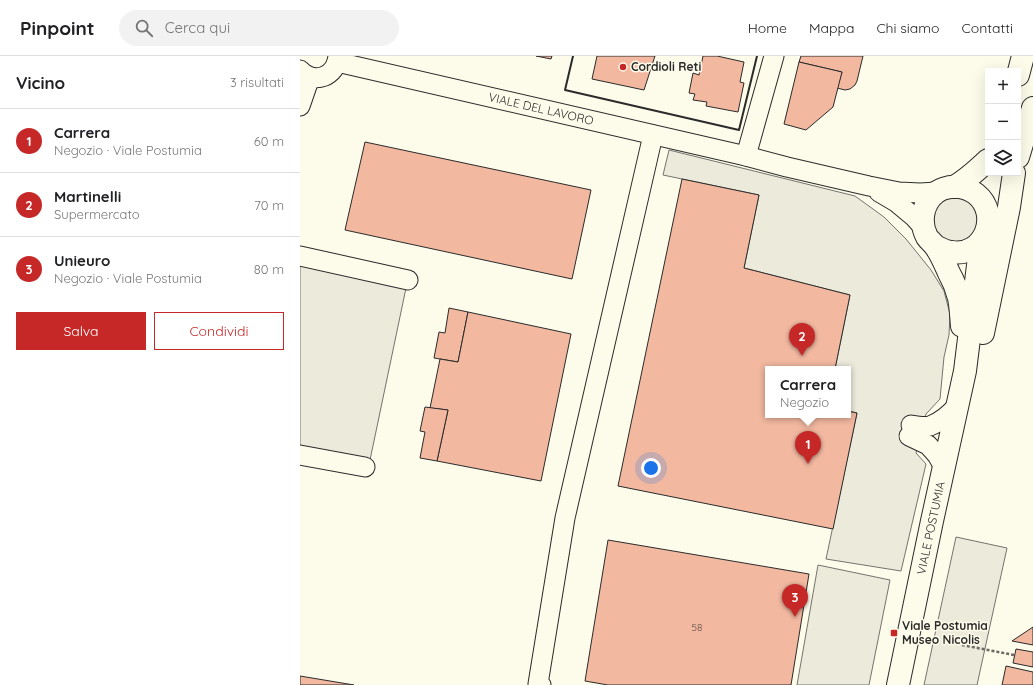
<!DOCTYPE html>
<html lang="it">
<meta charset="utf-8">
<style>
body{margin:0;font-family:Quicksand,sans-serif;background:#f2f2f2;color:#202124}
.controls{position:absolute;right:12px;top:12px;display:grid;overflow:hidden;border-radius:0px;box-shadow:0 4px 16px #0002}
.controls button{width:36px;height:36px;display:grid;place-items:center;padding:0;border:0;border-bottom:1px solid #e0e0e0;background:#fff;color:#202124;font:20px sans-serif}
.you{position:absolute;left:351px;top:412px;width:14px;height:14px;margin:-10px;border:3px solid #fff;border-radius:50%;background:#1a73e8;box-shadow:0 0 0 6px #1a73e833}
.badge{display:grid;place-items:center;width:26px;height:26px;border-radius:50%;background:#c62828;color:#fff;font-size:13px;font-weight:700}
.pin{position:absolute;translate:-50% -33px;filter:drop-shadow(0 1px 2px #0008)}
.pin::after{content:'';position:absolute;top:21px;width:14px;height:12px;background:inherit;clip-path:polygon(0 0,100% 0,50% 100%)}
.popup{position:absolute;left:465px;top:310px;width:86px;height:52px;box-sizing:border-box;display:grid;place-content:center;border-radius:0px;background:#fff;filter:drop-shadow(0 1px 3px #0005);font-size:13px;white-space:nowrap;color:#757577}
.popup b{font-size:15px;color:#202124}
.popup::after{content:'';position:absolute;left:50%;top:100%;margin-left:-8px;border:8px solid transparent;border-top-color:#fff}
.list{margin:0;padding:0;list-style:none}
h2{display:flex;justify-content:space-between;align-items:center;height:52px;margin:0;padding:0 16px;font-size:17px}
h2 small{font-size:13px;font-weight:400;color:#757577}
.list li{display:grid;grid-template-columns:26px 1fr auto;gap:12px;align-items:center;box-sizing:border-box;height:64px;padding:0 16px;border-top:1px solid #e0e0e0}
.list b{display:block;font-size:15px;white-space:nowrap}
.list p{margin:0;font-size:13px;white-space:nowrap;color:#757577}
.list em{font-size:13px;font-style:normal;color:#757577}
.actions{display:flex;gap:8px;padding:12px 16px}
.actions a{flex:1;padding:9px 0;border:1px solid #c62828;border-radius:0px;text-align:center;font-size:14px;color:#c62828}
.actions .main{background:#c62828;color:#fff}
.icon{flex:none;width:22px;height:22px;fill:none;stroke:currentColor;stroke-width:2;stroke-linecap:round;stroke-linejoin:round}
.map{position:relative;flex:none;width:733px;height:629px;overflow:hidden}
header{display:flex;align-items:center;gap:24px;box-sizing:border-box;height:56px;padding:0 20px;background:#fff;border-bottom:1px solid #e0e0e0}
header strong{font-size:19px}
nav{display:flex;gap:22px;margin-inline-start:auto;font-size:14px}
.search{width:280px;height:36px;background:#f2f2f2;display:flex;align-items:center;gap:10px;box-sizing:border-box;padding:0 14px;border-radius:22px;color:#757577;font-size:15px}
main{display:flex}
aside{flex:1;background:#fff}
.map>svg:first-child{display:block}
</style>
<header>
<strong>Pinpoint</strong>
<div class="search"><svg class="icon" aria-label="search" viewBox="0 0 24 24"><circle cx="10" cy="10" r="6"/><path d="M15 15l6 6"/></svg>Cerca qui</div>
<nav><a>Home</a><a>Mappa</a><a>Chi siamo</a><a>Contatti</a></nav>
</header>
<main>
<aside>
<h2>Vicino<small>3 risultati</small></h2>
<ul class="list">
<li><span class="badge">1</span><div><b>Carrera</b><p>Negozio · Viale Postumia</p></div><em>60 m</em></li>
<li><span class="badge">2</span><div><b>Martinelli</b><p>Supermercato</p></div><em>70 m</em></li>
<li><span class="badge">3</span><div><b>Unieuro</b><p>Negozio · Viale Postumia</p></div><em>80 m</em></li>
</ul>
<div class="actions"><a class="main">Salva</a><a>Condividi</a></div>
</aside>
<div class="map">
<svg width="733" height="629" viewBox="0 0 733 629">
<rect width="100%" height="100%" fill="#fdfbea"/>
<path fill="#ecebdb" stroke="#74746e" d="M649 141H659L672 146 680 161 675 179 662 188 643 186 632 172C633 154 632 150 649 141Z"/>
<g fill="#eceadb" stroke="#74746e">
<polygon points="369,94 555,140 584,161 606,183 631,214 644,235 650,258 649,279 644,301 640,343 626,358 616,397 626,408 601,515 526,503 557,357 548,355 548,313 535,313 550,239 444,212 459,139 363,119"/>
<polygon points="0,206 106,232 70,404 0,393"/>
<polygon points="656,481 707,492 677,629 624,629"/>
<polygon points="518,509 590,524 569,629 497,629"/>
</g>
<g fill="#f2b8a0" stroke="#2b2b2b">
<polygon points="236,0 252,0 251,3"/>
<polygon points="297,0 355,0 344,34 292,23"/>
<polygon points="403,0 417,0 444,6 440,26 444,27 438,56 406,50 407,46 393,44 395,38 389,37 393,17 399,19"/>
<polygon points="501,0 563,0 557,25 555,29 550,33 545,34 537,32 542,16 499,6"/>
<polygon points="499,6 542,16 533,51 506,74 484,68"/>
<polygon points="65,86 291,134 272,223 45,174"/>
<polygon points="382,123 459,139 444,212 550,239 535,313 468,313 468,359 548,359 548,355 557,357 533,473 318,430"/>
<polygon points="149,252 168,256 158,306 134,302 139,276 145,277"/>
<polygon points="168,256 271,278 241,425 137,405 148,354 130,352 140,303 158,306"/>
<polygon points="125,351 148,354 137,405 120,402 125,376 120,375"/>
<polygon points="308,484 509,518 491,629 308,629 285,625"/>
<polygon points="733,571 733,589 712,585"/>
<polygon points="716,593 733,596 733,611 713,607"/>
<polygon points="706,610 733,616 733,629 702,629"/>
<polygon points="0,620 54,629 0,629"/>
</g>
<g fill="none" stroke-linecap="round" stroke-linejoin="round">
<g stroke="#2b2b2b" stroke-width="21">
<g id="minor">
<polyline points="37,6 446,100 487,111 569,130 599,136 620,137 638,136"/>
<path d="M0 14C14 29 36 21 38 0"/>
<polyline points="0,50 10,21"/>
<polyline points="446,100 474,0"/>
<polyline points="579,136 596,146 614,161 623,171"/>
<polyline points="0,200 108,224"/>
<path d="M611 369C617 370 625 371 630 370 641 366 651 357 658 349"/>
<polyline points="609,380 628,389 637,399 644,411"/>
<polyline points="0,399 65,411"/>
<polyline points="241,629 238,628 265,462 353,79"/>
</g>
</g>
<g stroke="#2b2b2b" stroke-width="24">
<g id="major">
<polyline points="718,19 723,0"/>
<polyline points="718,101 733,52"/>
<path d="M654 131C667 124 677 114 688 104"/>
<path d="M635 190C641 193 646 196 652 196 685 201 701 158 676 138 671 134 665 132 659 131 649 130 638 133 631 141 622 152 620 168 627 181 629 184 633 187 635 190 641 198 645 208 649 217 653 224 657 234 659 242 661 251 661 261 662 270"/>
<polyline points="683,277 709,151 714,117"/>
<polyline points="598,629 632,465 665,315 681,185"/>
</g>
</g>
<polyline stroke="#6a6964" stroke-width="2.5" stroke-dasharray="3 2" stroke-linecap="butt" points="662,589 714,599"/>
<use href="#minor" stroke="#fdfbea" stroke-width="19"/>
<use href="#major" stroke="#fdfbea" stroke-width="22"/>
<polyline stroke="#2b2b2b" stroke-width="2" points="273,0 265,34 439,74 457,0"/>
</g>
<g fill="#c62828" stroke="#fdfbea" stroke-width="1.5">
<circle cx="323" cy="11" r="4"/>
<rect x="590" y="573" width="8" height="8" rx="2"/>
</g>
<g text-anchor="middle" stroke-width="3" stroke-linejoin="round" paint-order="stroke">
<g font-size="10" fill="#5d4e48">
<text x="397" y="575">58</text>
</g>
<g font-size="12" font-weight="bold" fill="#2b2b2b" stroke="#fdfbea" text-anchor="start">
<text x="331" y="15">Cordioli Reti</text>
<text x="602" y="574">Viale Postumia<tspan x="602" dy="14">Museo Nicolis</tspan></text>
</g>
<g font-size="12" fill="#2b2b2b" stroke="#fdfbea">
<text transform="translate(241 53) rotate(13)" y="4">VIALE DEL LAVORO</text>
<text transform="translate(631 472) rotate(-78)" y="4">VIALE POSTUMIA</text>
</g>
</g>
</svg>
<div class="controls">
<button>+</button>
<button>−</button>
<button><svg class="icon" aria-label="layers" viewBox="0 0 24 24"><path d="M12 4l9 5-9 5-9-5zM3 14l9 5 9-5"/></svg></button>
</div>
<div class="you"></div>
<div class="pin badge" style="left:508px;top:408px">1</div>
<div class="popup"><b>Carrera</b>Negozio</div>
<div class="pin badge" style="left:502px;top:300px">2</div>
<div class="pin badge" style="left:495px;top:561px">3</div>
</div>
</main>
